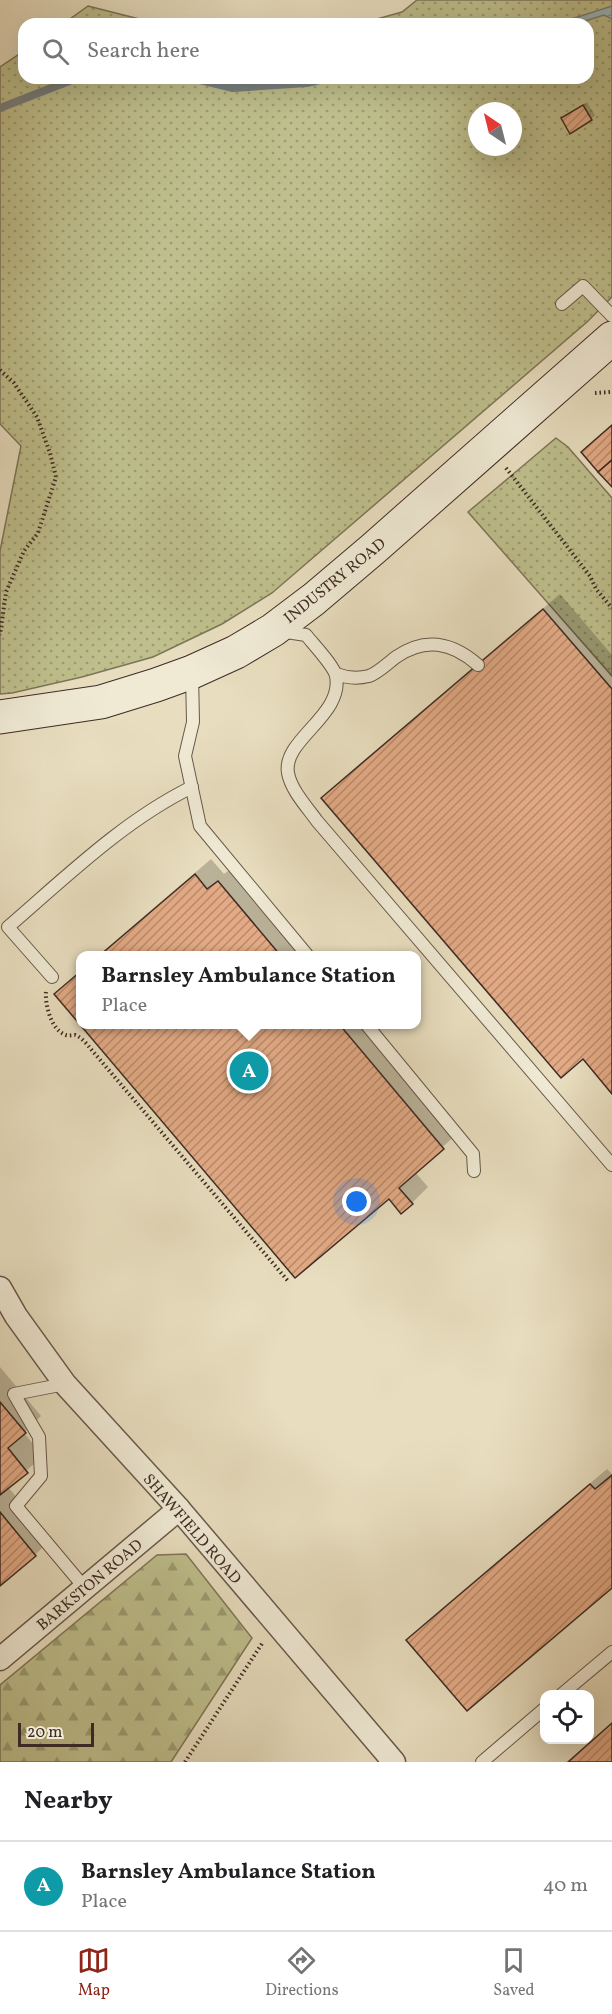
<!DOCTYPE html>
<style>
body{margin:0;font-family:Vollkorn,serif;background:#f6f6f6;color:#202124}
.controls{position:absolute;right:18px;bottom:18px;display:grid;overflow:hidden;border-radius:12px;box-shadow:0 6px 24px #0002}
.controls button{width:54px;height:54px;display:grid;place-items:center;padding:0;border:0;border-bottom:2px solid #e0e0e0;background:#fff;color:#202124;font:30px sans-serif}
.compass{position:absolute;left:468px;top:102px;width:54px;height:54px;border-radius:50%;background:#fff;box-shadow:0 6px 24px #0002;rotate:325deg}
.scale{position:absolute;left:18px;bottom:15px;width:76px;box-sizing:border-box;padding-left:6px;border:3px solid #3e2b24;border-top:0;font-size:16px;line-height:21px;white-space:nowrap;color:#3e2b24;-webkit-text-stroke:4px #f0ead5;paint-order:stroke}
.you{position:absolute;left:357px;top:1202px;width:21px;height:21px;margin:-15px;border:4px solid #fff;border-radius:50%;background:#1a73e8;box-shadow:0 0 0 9px #1a73e833}
.badge{display:grid;place-items:center;width:39px;height:39px;border-radius:50%;background:#8f2418;color:#fff;font-size:20px;font-weight:700}
.pin{position:absolute;translate:-50% -50%;border:3px solid #fff;box-shadow:0 2px 6px #0006}
.popup{position:absolute;left:76px;top:951px;width:345px;height:78px;box-sizing:border-box;display:grid;place-content:center;border-radius:12px;background:#fff;filter:drop-shadow(0 2px 4px #0005);font-size:20px;white-space:nowrap;color:#757577}
.popup b{font-size:22px;color:#202124}
.popup::after{content:'';position:absolute;left:50%;top:100%;margin-left:-12px;border:12px solid transparent;border-top-color:#fff}
.list{margin:0;padding:0;list-style:none}
h2{display:flex;justify-content:space-between;align-items:center;height:78px;margin:0;padding:0 24px;font-size:26px}
h2 small{font-size:20px;font-weight:400;color:#757577}
.list li{display:grid;grid-template-columns:39px 1fr auto;gap:18px;align-items:center;box-sizing:border-box;height:90px;padding:0 24px;border-top:2px solid #e0e0e0}
.list b{display:block;font-size:22px;white-space:nowrap}
.list p{margin:0;font-size:20px;white-space:nowrap;color:#757577}
.list em{font-size:20px;font-style:normal;color:#757577}
.icon{flex:none;width:33px;height:33px;fill:none;stroke:currentColor;stroke-width:2;stroke-linecap:round;stroke-linejoin:round}
.map{position:relative;flex:none;width:612px;height:1762px;overflow:hidden}
.search{position:absolute;background:#fff;box-shadow:0 6px 24px #0002;left:18px;right:18px;top:18px;height:66px;display:flex;align-items:center;gap:15px;box-sizing:border-box;padding:0 21px;border-radius:18px;color:#757577;font-size:22px}
.sheet{height:168px;background:#fff}
nav{display:flex;justify-content:space-around;align-items:center;box-sizing:border-box;height:84px;border-top:2px solid #e0e0e0;background:#fff;font-size:16px;color:#757577}
nav a{display:grid;justify-items:center;gap:3px}
nav .on{color:#8f2418}
.map>svg:first-child{display:block}
</style>
<div class="map">
<svg width="612" height="1762" viewBox="0 0 612 1762">
<defs>
<pattern id="grass-dots" width="8" height="8" patternUnits="userSpaceOnUse" patternTransform="scale(1.5)"><rect width="8" height="8" fill="#bebf8c"/><path d="M2 2h.1M6 6h.1" fill="none" stroke="#9c9b72" stroke-width="1.8" stroke-linecap="round"/></pattern>
<pattern id="forest-firs" width="22" height="20" patternUnits="userSpaceOnUse" patternTransform="scale(1.5)"><rect width="22" height="20" fill="#bebf8c"/><path d="M5 1l3.5 6h-7zM16 11l3.5 6h-7z" fill="#9c9b72"/></pattern>
<pattern id="water-ripples" width="26" height="14" patternUnits="userSpaceOnUse" patternTransform="scale(1.5)"><rect width="26" height="14" fill="#9cb9bd"/><path d="M2 4q2-2 4 0t4 0M15 11q2-2 4 0t4 0" fill="none" stroke="#819799"/></pattern>
<pattern id="building-hatch" width="6" height="6" patternUnits="userSpaceOnUse" patternTransform="scale(1.5)"><rect width="6" height="6" fill="#e3aa85"/><path d="M-1 1l2-2M0 6l6-6M5 7l2-2" fill="none" stroke="#b98b6d"/></pattern>
</defs>
<rect width="100%" height="100%" fill="#e8debf"/>
<filter id="stains"><feTurbulence type="fractalNoise" baseFrequency=".00333" numOctaves="4"/><feColorMatrix values="0 0 0 0 .2 0 0 0 0 .09 0 0 0 0 .02 0 0 0 .5 -.17"/></filter>
<radialGradient id="worn" r=".72"><stop offset=".6" stop-color="#630" stop-opacity="0"/><stop offset="1" stop-color="#630" stop-opacity=".3"/></radialGradient>
<g fill="url(#grass-dots)" stroke="#7e7558" stroke-width="1.5" fill-rule="evenodd">
<path d="M417 0H612V297L587 322 272 593 222 624 153 657 82 677 12 693 0 694V551L21 446 0 424V67L24 51V78H588V24H359L402 12ZM477 111H513V147H477Z"/>
<polygon points="88,6 159,24 63,24"/>
<polygon points="556,438 568,447 612,498 612,676 468,512"/>
</g>
<polygon fill="url(#forest-firs)" stroke="#7e7558" stroke-width="1.5" points="186,1554 252,1638 171,1762 0,1762 0,1685 157,1555"/>
<polygon fill="url(#water-ripples)" stroke="#768080" stroke-width="1.5" points="612,6 612,19 604,15 576,24 556,24"/>
<g fill="#0003">
<polygon points="587,102 595,115 591,119 562,119"/>
<polygon points="560,594 612,655 612,1092 583,1057 323,798 339,782"/>
<polygon points="211,859 224,874 234,866 310,956 98,956"/>
<polygon points="82,1024 369,1024 459,1132 415,1172 428,1187 412,1203 389,1197"/>
<polygon points="0,1367 41,1416 24,1433 43,1456 8,1487 51,1539 35,1555 0,1584"/>
<polygon points="607,1469 612,1474 612,1586 408,1640 424,1624"/>
</g>
<g fill="none" stroke-linecap="round" stroke-linejoin="round">
<g stroke="#768080" stroke-width="8">
<polyline points="192,78 233,88 307,83 328,78"/>
<polyline points="0,108 77,78"/>
</g>
</g>
<g fill="url(#building-hatch)" stroke="#3e2b24" stroke-width="1.5">
<polygon points="583,105 592,120 570,134 561,118"/>
<polygon points="612,425 612,460 598,472 581,452"/>
<polygon points="612,460 612,487 598,472"/>
<polygon points="543,609 612,689 612,1094 583,1059 561,1078 321,798"/>
<polygon points="195,874 207,889 218,881 281,956 99,956"/>
<polygon points="81,971 81,1024 339,1024 444,1149 399,1188 413,1204 401,1214 389,1199 295,1278 54,994"/>
<polygon points="0,1402 26,1433 8,1448 28,1473 0,1495"/>
<polygon points="612,1475 612,1588 467,1711 406,1640 590,1484 595,1489"/>
<polygon points="0,1512 36,1556 0,1586"/>
<polygon points="612,1723 612,1762 568,1762"/>
</g>
<g fill="none" stroke-linecap="round" stroke-linejoin="round">
<g stroke="#68584b" stroke-width="14">
<g id="lane">
<polyline points="562,304 583,286 612,316"/>
<path d="M280 631 306 635C314 645 334 666 336 676 344 715 282 740 288 773 291 790 307 807 317 821L612 1165"/>
<polyline points="192,674 193,722 185,756 200,826 308,956"/>
<path d="M336 674C347 678 357 679 369 676 378 673 388 663 396 657 425 637 452 642 478 665"/>
<path d="M52 977 8 927C66 877 123 821 192 787"/>
<polyline points="366,1024 473,1154 474,1171"/>
<polyline points="65,1384 14,1394 39,1437 41,1476 16,1506 84,1587"/>
<polyline points="562,1694 612,1652"/>
<polyline points="482,1762 544,1709"/>
</g>
</g>
<g stroke="#68584b" stroke-width="25">
<g id="street">
<polyline points="0,1288 16,1316 65,1384 179,1509 394,1762"/>
<polyline points="0,1659 179,1509"/>
</g>
</g>
<g stroke="#3e2b24" stroke-width="35">
<polyline id="secondary" points="0,717 101,702 156,685 192,672 236,652 273,630 314,599 373,549 612,338"/>
</g>
<g stroke="#3e2b24" stroke-width="4" stroke-dasharray="1.5 3" stroke-linecap="butt">
<polyline points="0,370 14,383 37,417 50,453 56,477 38,533 24,551 6,592 0,635"/>
<polyline points="595,393 610,392 612,393"/>
<polyline points="506,468 590,576 596,589 612,608"/>
<path d="M46 992C45 1005 51 1030 66 1035 69 1036 72 1035 75 1035 81 1037 86 1043 90 1048L288 1281"/>
<polyline points="185,1762 263,1642"/>
</g>
<use href="#lane" stroke="#f0ead5" stroke-width="12"/>
<use href="#street" stroke="#f0ead5" stroke-width="22"/>
<use href="#secondary" stroke="#f0ead5" stroke-width="33"/>
</g>
<g text-anchor="middle" stroke-width="4.5" stroke-linejoin="round" paint-order="stroke">
<g font-size="16" fill="#3e2b24" stroke="#f0ead5">
<text transform="translate(334 580) rotate(-39)" y="6">INDUSTRY ROAD</text>
<text transform="translate(193 1528) rotate(49)" y="6">SHAWFIELD ROAD</text>
<text transform="translate(89 1584) rotate(-40)" y="6">BARKSTON ROAD</text>
</g>
</g>
<rect width="100%" height="100%" filter="url(#stains)"/>
<rect width="100%" height="100%" fill="url(#worn)"/>
</svg>
<div class="controls">
<button><svg class="icon" aria-label="locate" viewBox="0 0 24 24"><circle cx="12" cy="12" r="6"/><path d="M12 2v4M12 18v4M2 12h4M18 12h4"/></svg></button>
</div>
<svg class="compass" viewBox="-18 -18 36 36"><path d="M0-13l5 13h-10z" fill="#e53935"/><path d="M0 13l5-13h-10z" fill="#757577"/></svg>
<div class="scale">20 m</div>
<div class="you"></div>
<div class="pin badge" style="left:249px;top:1071px;background:#0f9aa8">A</div>
<div class="popup"><b>Barnsley Ambulance Station</b>Place</div>
<div class="search"><svg class="icon" aria-label="search" viewBox="0 0 24 24"><circle cx="10" cy="10" r="6"/><path d="M15 15l6 6"/></svg>Search here</div>
</div>
<section class="sheet">
<h2>Nearby<small></small></h2>
<ul class="list">
<li><span class="badge" style="background:#0f9aa8">A</span><div><b>Barnsley Ambulance Station</b><p>Place</p></div><em>40 m</em></li>
</ul>
</section>
<nav>
<a class="on"><svg class="icon" aria-label="map" viewBox="0 0 24 24"><path d="M3 6l6-2 6 2 6-2v14l-6 2-6-2-6 2zM9 4v14M15 6v14"/></svg>Map</a>
<a><svg class="icon" aria-label="directions" viewBox="0 0 24 24"><path d="M12 3l9 9-9 9-9-9zM9 14v-3h6M13 9l2 2-2 2"/></svg>Directions</a>
<a><svg class="icon" aria-label="saved" viewBox="0 0 24 24"><path d="M7 4h10v16l-5-4-5 4z"/></svg>Saved</a>
</nav>
